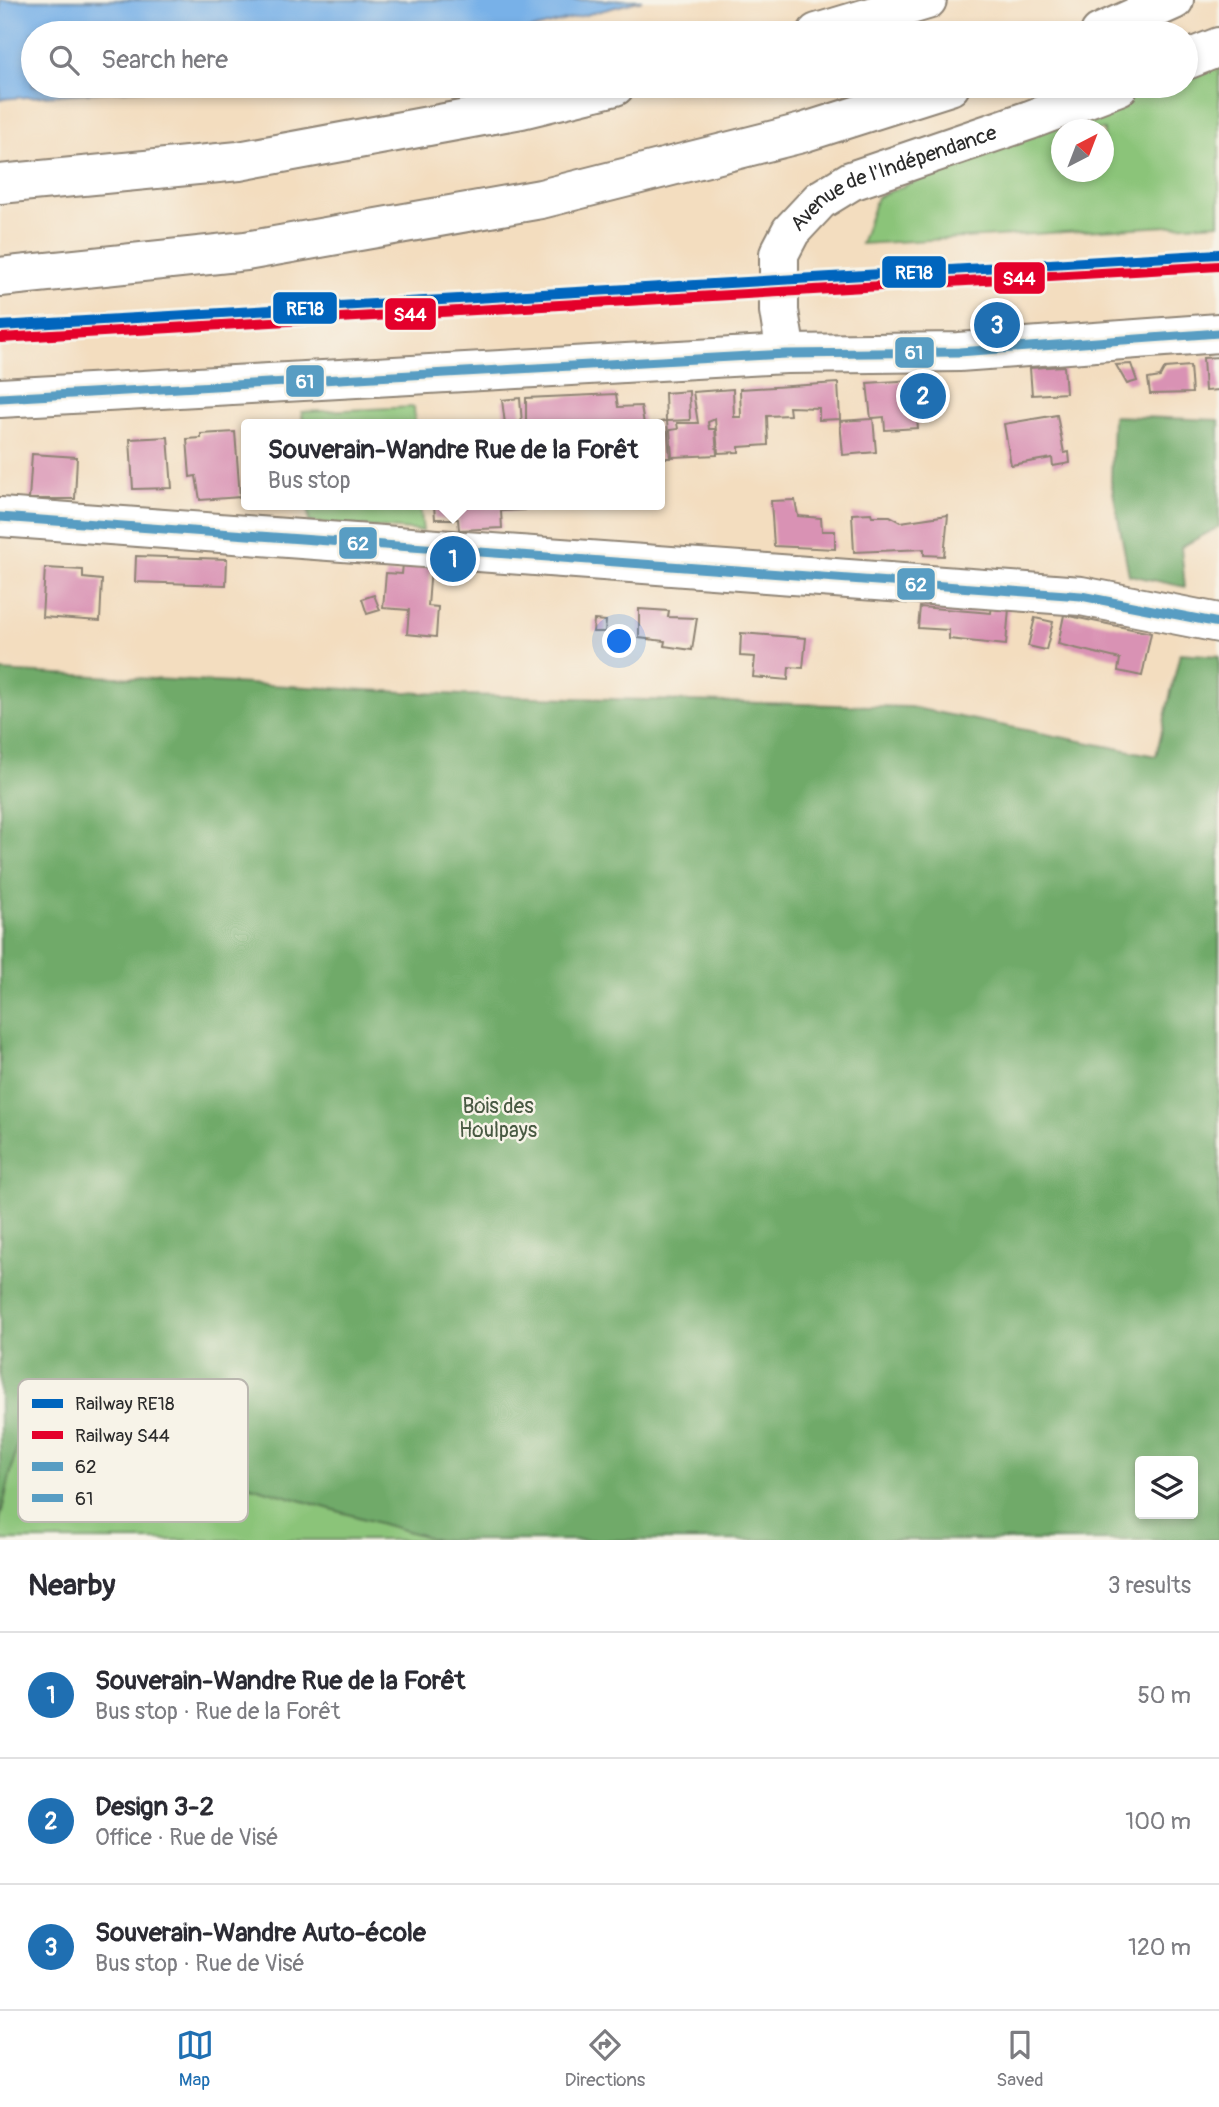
<!DOCTYPE html>
<meta charset="utf-8">
<style>
body{margin:0;font-family:Pangolin,sans-serif;background:#f7f7f7;color:#2b2b33}
.controls{position:absolute;right:21px;bottom:21px;display:grid;overflow:hidden;border-radius:7px;box-shadow:0 4px 10px #0003}
.controls button{width:63px;height:63px;display:grid;place-items:center;padding:0;border:0;border-bottom:2px solid #e1e1e2;background:#fff;color:#2b2b33;font:35px sans-serif}
.compass{position:absolute;left:1051px;top:119px;width:63px;height:63px;border-radius:50%;background:#fff;box-shadow:0 4px 10px #0003;rotate:42deg}
.you{position:absolute;left:620px;top:642px;width:24px;height:24px;margin:-18px;border:5px solid #fff;border-radius:50%;background:#1a73e8;box-shadow:0 0 0 10px #1a73e833}
.badge{display:grid;place-items:center;width:46px;height:46px;border-radius:50%;background:#1f6fb2;color:#fff;font-size:23px;font-weight:700}
.pin{position:absolute;translate:-50% -50%;border:4px solid #fff;box-shadow:0 2px 7px #0006}
.popup{position:absolute;left:241px;top:419px;width:424px;height:91px;box-sizing:border-box;display:grid;place-content:center;border-radius:7px;background:#fff;filter:drop-shadow(0 2px 5px #0005);font-size:23px;white-space:nowrap;color:#7c7c81}
.popup b{font-size:26px;color:#2b2b33}
.popup::after{content:'';position:absolute;left:50%;top:100%;margin-left:-14px;border:14px solid transparent;border-top-color:#fff}
.list{margin:0;padding:0;list-style:none}
h2{display:flex;justify-content:space-between;align-items:center;height:91px;margin:0;padding:0 28px;font-size:30px}
h2 small{font-size:23px;font-weight:400;color:#7c7c81}
.list li{display:grid;grid-template-columns:46px 1fr auto;gap:21px;align-items:center;box-sizing:border-box;height:126px;padding:0 28px;border-top:2px solid #e1e1e2}
.list b{display:block;font-size:26px;white-space:nowrap}
.list p{margin:0;font-size:23px;white-space:nowrap;color:#7c7c81}
.list em{font-size:23px;font-style:normal;color:#7c7c81}
.icon{flex:none;width:38px;height:38px;fill:none;stroke:currentColor;stroke-width:2;stroke-linecap:round;stroke-linejoin:round}
.map{position:relative;flex:none;width:1219px;height:1540px;overflow:hidden}
.search{position:absolute;background:#fff;box-shadow:0 4px 10px #0003;left:21px;right:21px;top:21px;height:77px;display:flex;align-items:center;gap:18px;box-sizing:border-box;padding:0 24px;border-radius:38px;color:#7c7c81;font-size:26px}
.sheet{height:469px;background:#fff}
nav{display:flex;justify-content:space-around;align-items:center;box-sizing:border-box;height:98px;border-top:2px solid #e1e1e2;background:#fff;font-size:19px;color:#7c7c81}
nav a{display:grid;justify-items:center;gap:4px}
nav .on{color:#1f6fb2}
.map>svg:first-child{display:block}
</style>
<div class="map">
<svg width="1219" height="1540" viewBox="0 0 1219 1540">
<rect width="100%" height="100%" fill="#f7f3e8"/>
<filter id="ink" filterUnits="userSpaceOnUse"><feTurbulence type="fractalNoise" baseFrequency=".0143" numOctaves="2"/><feDisplacementMap in="SourceGraphic" scale="14" xChannelSelector="R" yChannelSelector="G"/><feConvolveMatrix kernelMatrix="1 2 1 2 8 2 1 2 1" color-interpolation-filters="sRGB"/></filter>
<filter id="wash" filterUnits="userSpaceOnUse"><feTurbulence type="fractalNoise" baseFrequency=".00686" numOctaves="4" result="noise"/><feDisplacementMap in="SourceGraphic" scale="28" xChannelSelector="R" yChannelSelector="G"/><feGaussianBlur stdDeviation="1.57" result="paint"/><feColorMatrix in="noise" values="0 0 0 0 0 0 0 0 0 0 0 0 0 0 0 0 0 1.4 0 .05"/><feComposite in="paint" operator="in"/></filter>
<g filter="url(#wash)">
<rect width="100%" height="100%" fill="#f3ddbf"/>
<g fill="#8bc479" stroke="#5b7852" stroke-width="2" fill-rule="evenodd">
<path d="M1219 55V223L861 244 877 197 1145 86H1186V69ZM1062 130H1104V172H1062Z"/>
<polygon points="414,407 415,424 303,424 302,412"/>
<polygon points="308,505 420,505 423,531 309,522"/>
<polygon points="22,1420 438,1540 0,1540 0,1519"/>
</g>
<g fill="#70aa69" stroke="#4e6a4a" stroke-width="2" fill-rule="evenodd">
<polygon points="1113,416 1219,420 1219,527 1181,547 1185,587 1129,575 1111,481"/>
<path d="M1180 653 1219 656V1540H438L23 1420 0 1519V671L463 695 910 707 1156 756ZM1140 1461H1193V1514H1140Z"/>
</g>
<polygon fill="#78b1e8" stroke="#526e8a" stroke-width="2" points="0,0 642,0 517,33 33,33 33,86 188,86 0,99"/>
<g id="blocks">
<g fill="#d992b4">
<polygon points="1219,357 1219,390 1205,391 1203,358"/>
<polygon points="1131,364 1137,381 1127,384 1116,365"/>
<polygon points="1064,366 1066,393 1032,395 1030,368"/>
<polygon points="1190,366 1192,393 1150,394 1148,379 1160,377 1165,368"/>
<polygon points="930,379 933,411 916,412 918,428 885,430 884,417 873,418 876,452 843,455 840,421 871,419 867,383"/>
<polygon points="838,383 840,419 819,420 819,408 789,407 790,415 767,416 768,445 739,447 739,452 718,453 715,419 708,422 709,429 715,429 717,455 672,457 670,430 678,429 677,423 698,423 693,392 733,389 734,417 741,417 740,389"/>
<polygon points="689,391 690,420 667,421 670,458 660,458 659,422 666,421 665,393"/>
<polygon points="616,394 618,407 641,406 644,424 526,424 526,398"/>
<polygon points="520,398 522,424 505,424 502,400"/>
<polygon points="1057,415 1064,453 1069,452 1070,463 1053,466 1052,458 1011,465 1004,424"/>
<polygon points="235,432 240,497 200,500 196,476 190,477 187,439 201,438 201,434"/>
<polygon points="168,437 172,488 133,489 130,439"/>
<polygon points="32,454 77,457 75,499 29,499"/>
<polygon points="795,500 798,516 821,518 822,531 835,531 835,549 774,546 771,501"/>
<polygon points="434,505 525,505 525,510 501,511 502,528 459,530 458,519 435,519"/>
<polygon points="871,513 872,516 890,516 901,522 948,515 944,556 924,555 924,549 854,552 852,514"/>
<polygon points="136,556 227,559 226,585 135,582"/>
<polygon points="403,564 431,567 428,606 438,607 436,637 407,634 409,610 383,608 386,573 402,574"/>
<polygon points="45,568 83,570 83,578 102,580 100,621 42,617"/>
<polygon points="374,595 380,610 367,614 362,599"/>
<polygon points="992,606 1009,608 1006,645 949,639 949,630 918,628 920,607 991,613"/>
<polygon points="639,609 669,611 668,617 697,618 692,650 664,646 665,641 639,638"/>
<polygon points="1064,615 1151,633 1142,676 1118,671 1120,659 1058,644"/>
<polygon points="1035,618 1053,622 1046,650 1028,646"/>
<polygon points="594,620 606,621 605,632 593,632"/>
<polygon points="741,633 806,638 803,668 789,667 788,680 753,677 755,657 740,656"/>
</g>
</g>
</g>
<g filter="url(#ink)">
<use href="#blocks" fill-opacity="0" stroke="#8f8475" stroke-width="2"/>
<g fill="none" stroke-linecap="round" stroke-linejoin="round">
<g stroke="#8f8475" stroke-width="42">
<polyline id="tertiary" points="786,354 959,352 1219,333"/>
</g>
<g stroke="#8f8475" stroke-width="42">
<g id="secondary">
<polyline points="1186,60 1219,47"/>
<path id="s1" d="M0 398 786 354 779 311V254L791 231 820 200 851 181 1030 120 1119 86"/>
<polyline points="0,517 1081,596 1219,623"/>
</g>
</g>
<g stroke="#8f8475" stroke-width="42">
<g id="motorway">
<polyline points="817,33 927,0"/>
<polyline points="1100,33 1174,0"/>
<polyline points="0,184 239,161 521,109 615,86"/>
<polyline points="0,277 246,251 541,199 802,133 950,86"/>
</g>
</g>
<use href="#tertiary" stroke="#fff" stroke-width="38"/>
<use href="#secondary" stroke="#fff" stroke-width="38"/>
<use href="#motorway" stroke="#fff" stroke-width="38"/>
<g stroke="#f7f3e8" stroke-width="14">
<polyline id="bus-1" points="0,517 1081,596 1219,623"/>
</g>
<g stroke="#f7f3e8" stroke-width="14">
<polyline id="bus-2" points="0,398 786,354 959,352 1219,333"/>
</g>
<use href="#bus-1" stroke="#589dc3" stroke-width="9"/>
<use href="#bus-2" stroke="#589dc3" stroke-width="9"/>
<g stroke="#f7f3e8" stroke-width="16">
<polyline id="rail-1" points="0,326 1219,254"/>
</g>
<g stroke="#f7f3e8" stroke-width="16">
<polyline id="rail-2" points="1,338 1219,266"/>
</g>
<use href="#rail-1" stroke="#0065bd" stroke-width="10"/>
<use href="#rail-2" stroke="#e4002b" stroke-width="10"/>
</g>
</g>
<g text-anchor="middle" stroke-width="5" stroke-linejoin="round" paint-order="stroke">
<g font-size="21" fill="#2b2b2b" stroke="#f7f3e8">
<text dy="7" stroke="none"><textPath href="#s1" startOffset="1032">Avenue de l'Indépendance</textPath></text>
</g>
<g font-size="21" fill="#485942" stroke="#f7f3e8">
<text x="498" y="1113">Bois des<tspan x="498" dy="24">Houlpays</tspan></text>
</g>
</g>
<rect x="18" y="1379" width="230" height="143" rx="10" fill="#f7f3e8" stroke="#bab7af" stroke-width="2"/>
<rect x="32" y="1399" width="31" height="9" fill="#0065bd"/>
<rect x="32" y="1431" width="31" height="8" fill="#e4002b"/>
<rect x="32" y="1462" width="31" height="9" fill="#589dc3"/>
<rect x="32" y="1494" width="31" height="8" fill="#589dc3"/>
<g font-size="19" fill="#2b2b2b">
<text x="75" y="1410">Railway RE18</text>
<text x="75" y="1442">Railway S44</text>
<text x="75" y="1473">62</text>
<text x="75" y="1505">61</text>
</g>
<g stroke="#f7f3e8" stroke-width="2.5">
<rect x="881" y="255" width="66" height="34" rx="7" fill="#0065bd"/>
<rect x="993" y="261" width="53" height="34" rx="7" fill="#e4002b"/>
<rect x="272" y="291" width="66" height="34" rx="7" fill="#0065bd"/>
<rect x="384" y="297" width="53" height="34" rx="7" fill="#e4002b"/>
<rect x="894" y="336" width="41" height="33" rx="7" fill="#589dc3"/>
<rect x="285" y="364" width="40" height="34" rx="7" fill="#589dc3"/>
<rect x="338" y="526" width="40" height="34" rx="7" fill="#589dc3"/>
<rect x="896" y="567" width="40" height="34" rx="7" fill="#589dc3"/>
</g>
<g font-size="19" text-anchor="middle" font-weight="bold" fill="#fff">
<text x="914" y="279">RE18</text>
<text x="1019" y="285">S44</text>
<text x="305" y="315">RE18</text>
<text x="410" y="321">S44</text>
<text x="914" y="359">61</text>
<text x="305" y="388">61</text>
<text x="358" y="550">62</text>
<text x="916" y="591">62</text>
</g>
</svg>
<div class="controls">
<button><svg class="icon" aria-label="layers" viewBox="0 0 24 24"><path d="M12 4l9 5-9 5-9-5zM3 14l9 5 9-5"/></svg></button>
</div>
<svg class="compass" viewBox="-18 -18 36 36"><path d="M0-13l5 13h-10z" fill="#e53935"/><path d="M0 13l5-13h-10z" fill="#7c7c81"/></svg>
<div class="you"></div>
<div class="pin badge" style="left:453px;top:559px">1</div>
<div class="popup"><b>Souverain-Wandre Rue de la Forêt</b>Bus stop</div>
<div class="pin badge" style="left:923px;top:396px">2</div>
<div class="pin badge" style="left:997px;top:325px">3</div>
<div class="search"><svg class="icon" aria-label="search" viewBox="0 0 24 24"><circle cx="10" cy="10" r="6"/><path d="M15 15l6 6"/></svg>Search here</div>
</div>
<section class="sheet">
<h2>Nearby<small>3 results</small></h2>
<ul class="list">
<li><span class="badge">1</span><div><b>Souverain-Wandre Rue de la Forêt</b><p>Bus stop · Rue de la Forêt</p></div><em>50 m</em></li>
<li><span class="badge">2</span><div><b>Design 3-2</b><p>Office · Rue de Visé</p></div><em>100 m</em></li>
<li><span class="badge">3</span><div><b>Souverain-Wandre Auto-école</b><p>Bus stop · Rue de Visé</p></div><em>120 m</em></li>
</ul>
</section>
<nav>
<a class="on"><svg class="icon" aria-label="map" viewBox="0 0 24 24"><path d="M3 6l6-2 6 2 6-2v14l-6 2-6-2-6 2zM9 4v14M15 6v14"/></svg>Map</a>
<a><svg class="icon" aria-label="directions" viewBox="0 0 24 24"><path d="M12 3l9 9-9 9-9-9zM9 14v-3h6M13 9l2 2-2 2"/></svg>Directions</a>
<a><svg class="icon" aria-label="saved" viewBox="0 0 24 24"><path d="M7 4h10v16l-5-4-5 4z"/></svg>Saved</a>
</nav>
